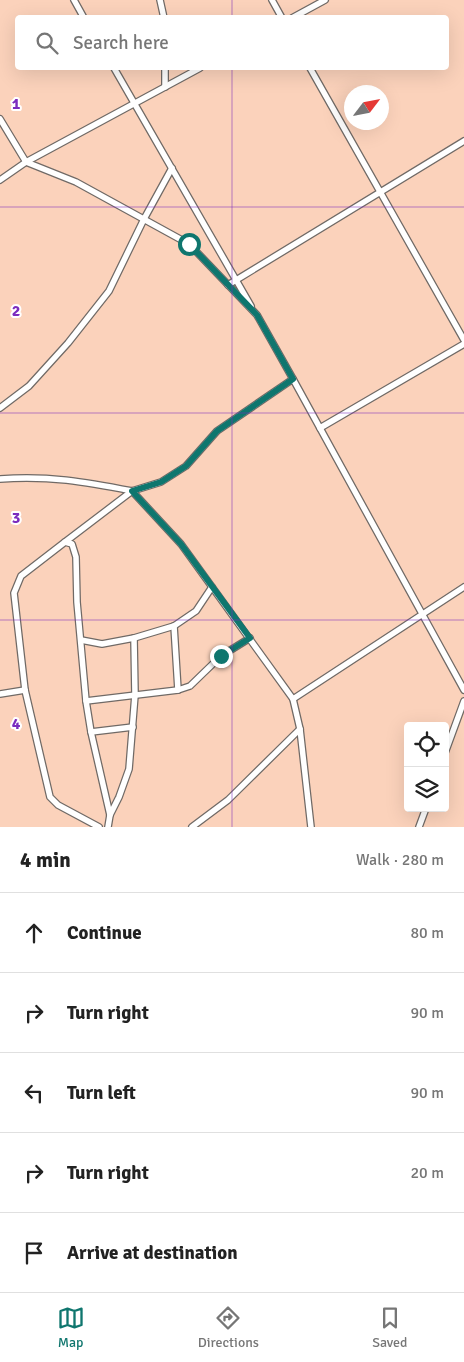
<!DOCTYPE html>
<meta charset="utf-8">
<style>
body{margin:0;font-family:Signika,sans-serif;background:#f2f2f2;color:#222}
.controls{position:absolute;right:15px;bottom:15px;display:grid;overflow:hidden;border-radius:5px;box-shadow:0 5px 20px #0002}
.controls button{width:45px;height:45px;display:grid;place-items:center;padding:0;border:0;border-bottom:1px solid #e0e0e0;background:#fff;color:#222;font:25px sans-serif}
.compass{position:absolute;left:344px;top:85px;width:45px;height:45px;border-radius:50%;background:#fff;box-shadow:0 5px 20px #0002;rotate:58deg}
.stop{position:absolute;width:15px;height:15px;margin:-11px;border:4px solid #0f766e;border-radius:50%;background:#fff}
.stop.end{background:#0f766e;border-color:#fff;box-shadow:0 1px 5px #0008}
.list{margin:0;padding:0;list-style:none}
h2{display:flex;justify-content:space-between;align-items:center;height:65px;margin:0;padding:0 20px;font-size:21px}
h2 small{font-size:16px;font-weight:400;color:#767676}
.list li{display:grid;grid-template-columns:32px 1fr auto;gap:15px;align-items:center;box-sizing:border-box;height:80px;padding:0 20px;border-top:1px solid #e0e0e0}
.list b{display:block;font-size:19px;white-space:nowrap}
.list em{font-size:16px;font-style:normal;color:#767676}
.icon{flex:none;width:28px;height:28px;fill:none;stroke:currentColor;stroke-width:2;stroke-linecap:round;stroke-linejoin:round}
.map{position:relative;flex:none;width:464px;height:827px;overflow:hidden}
.search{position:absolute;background:#fff;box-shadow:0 5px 20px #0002;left:15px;right:15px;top:15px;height:55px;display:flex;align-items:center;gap:12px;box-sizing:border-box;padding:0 18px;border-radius:5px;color:#767676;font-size:19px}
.sheet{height:465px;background:#fff}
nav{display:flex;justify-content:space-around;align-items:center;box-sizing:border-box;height:70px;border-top:1px solid #e0e0e0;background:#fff;font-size:14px;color:#767676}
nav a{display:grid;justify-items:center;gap:2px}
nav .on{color:#0f766e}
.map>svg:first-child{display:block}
</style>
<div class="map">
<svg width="464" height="827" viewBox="0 0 464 827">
<rect width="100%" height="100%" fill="#faf3ef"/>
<path fill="#fbd2bb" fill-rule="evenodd" d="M0 0H464V827H0ZM18 18H446V68H18ZM352 92H382V122H352ZM408 726H445V808H408Z"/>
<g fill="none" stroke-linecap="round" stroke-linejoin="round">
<g stroke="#706a66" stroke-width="8">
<g id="lane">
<polyline points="74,0 84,18"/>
<polyline points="160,0 164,18"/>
<polyline points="272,0 282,18"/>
<polyline points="292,18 325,0"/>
<polyline points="114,68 251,306"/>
<polyline points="310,68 464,340"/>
<polyline points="165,87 165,68"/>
<polyline points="0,119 26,162 76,182 189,244 257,315 293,379"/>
<polyline points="0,180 26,162 200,68"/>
<polyline points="228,285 464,141"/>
<polyline points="0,408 29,386 68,343 109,291 144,219 172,168"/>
<polyline points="320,428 464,344"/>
<path d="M0 479C47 475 86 482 132 491"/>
<polyline points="65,542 132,491"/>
<polyline points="174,626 178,690"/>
<polyline points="81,640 102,644 134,638 174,626 196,611 212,587"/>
<polyline points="0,694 25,690"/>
<polyline points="293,699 464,587"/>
<polyline points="86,701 178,690 190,686 221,656 250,638"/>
<polyline points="91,732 133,727"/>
<polyline points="445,753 464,701"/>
<polyline points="110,815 119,797 129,769 135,695 134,638"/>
<polyline points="99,827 58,805 50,797 25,690 14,593 21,576 65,542 72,544 76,557 77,602 86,701 91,732 110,815 108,827"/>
<polyline points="192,827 228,800 300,729"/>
<polyline points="311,827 300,729 293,699 181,544 132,491 161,482 186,466 217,431 293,379 464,690"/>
<polyline points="419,827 426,808"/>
</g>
</g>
<use href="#lane" stroke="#fff" stroke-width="5.5"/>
</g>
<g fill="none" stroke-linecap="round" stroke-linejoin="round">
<polyline stroke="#0f766e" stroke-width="6" points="189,244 257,315 293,379 217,431 186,466 161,482 132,491 181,544 250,638 221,656"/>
</g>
<path fill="none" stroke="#7b2cbf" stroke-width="1" stroke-opacity="0.55" d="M232 0V18M232 68V827M0 207H464M0 413H464M0 620H464"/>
<g font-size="16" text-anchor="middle" font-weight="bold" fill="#7b2cbf" stroke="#fff" stroke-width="4" stroke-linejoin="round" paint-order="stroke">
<text x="16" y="109">1</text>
<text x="16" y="316">2</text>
<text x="16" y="523">3</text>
<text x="16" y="729">4</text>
</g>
</svg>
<div class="controls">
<button><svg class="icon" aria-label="locate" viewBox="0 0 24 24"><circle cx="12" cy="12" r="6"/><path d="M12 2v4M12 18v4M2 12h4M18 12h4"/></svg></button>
<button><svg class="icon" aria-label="layers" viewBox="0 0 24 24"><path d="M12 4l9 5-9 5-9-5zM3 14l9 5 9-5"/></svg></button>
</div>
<svg class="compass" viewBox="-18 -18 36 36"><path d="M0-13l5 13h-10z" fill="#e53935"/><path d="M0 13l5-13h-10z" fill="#767676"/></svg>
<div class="stop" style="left:189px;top:244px"></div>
<div class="stop end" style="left:221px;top:656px"></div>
<div class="search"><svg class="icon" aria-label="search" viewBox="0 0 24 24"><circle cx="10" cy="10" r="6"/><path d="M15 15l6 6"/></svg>Search here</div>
</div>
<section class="sheet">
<h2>4 min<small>Walk · 280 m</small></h2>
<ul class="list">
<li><svg class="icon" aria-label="ahead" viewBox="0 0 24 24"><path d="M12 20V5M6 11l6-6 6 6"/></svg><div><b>Continue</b></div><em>80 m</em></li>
<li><svg class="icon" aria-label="right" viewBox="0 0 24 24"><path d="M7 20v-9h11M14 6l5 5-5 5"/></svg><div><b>Turn right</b></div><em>90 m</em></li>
<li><svg class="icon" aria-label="left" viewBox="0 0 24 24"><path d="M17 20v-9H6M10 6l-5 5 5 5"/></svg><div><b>Turn left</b></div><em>90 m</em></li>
<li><svg class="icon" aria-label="right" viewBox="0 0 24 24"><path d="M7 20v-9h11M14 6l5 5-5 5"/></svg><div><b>Turn right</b></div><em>20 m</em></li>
<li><svg class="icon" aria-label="arrive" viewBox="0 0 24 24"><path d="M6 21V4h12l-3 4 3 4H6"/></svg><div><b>Arrive at destination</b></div></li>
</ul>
</section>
<nav>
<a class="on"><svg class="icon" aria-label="map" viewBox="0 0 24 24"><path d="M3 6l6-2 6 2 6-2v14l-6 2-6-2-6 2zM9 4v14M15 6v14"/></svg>Map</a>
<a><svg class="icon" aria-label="directions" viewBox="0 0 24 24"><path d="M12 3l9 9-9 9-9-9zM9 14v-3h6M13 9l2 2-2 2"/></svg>Directions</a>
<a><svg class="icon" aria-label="saved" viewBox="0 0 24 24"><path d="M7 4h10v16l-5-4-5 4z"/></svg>Saved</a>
</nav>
